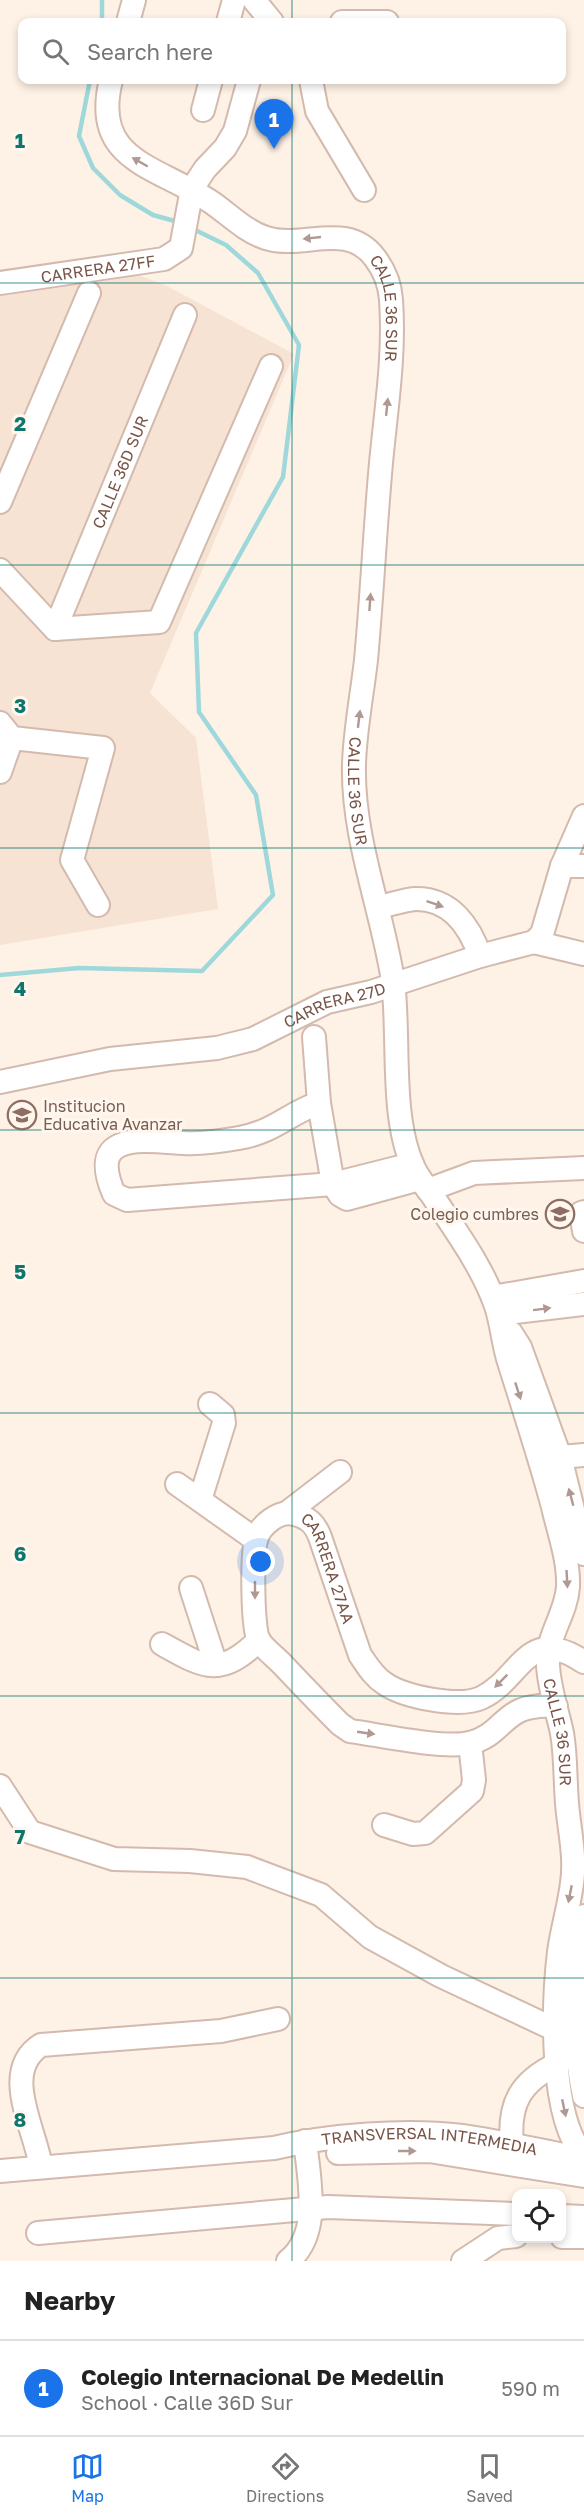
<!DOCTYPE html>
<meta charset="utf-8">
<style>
body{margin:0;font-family:"Golos Text",sans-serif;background:#f2f2f2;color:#222}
.controls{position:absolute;right:18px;bottom:18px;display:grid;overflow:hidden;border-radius:12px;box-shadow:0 3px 9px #0003}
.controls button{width:54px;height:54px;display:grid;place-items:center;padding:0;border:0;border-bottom:2px solid #e0e0e0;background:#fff;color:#222;font:30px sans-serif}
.you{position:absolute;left:261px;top:1562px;width:21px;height:21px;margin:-15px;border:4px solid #fff;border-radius:50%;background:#1a73e8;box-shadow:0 0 0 9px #1a73e833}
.badge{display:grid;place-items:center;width:39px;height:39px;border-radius:50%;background:#1a73e8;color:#fff;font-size:20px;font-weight:700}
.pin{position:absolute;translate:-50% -50px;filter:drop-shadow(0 2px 3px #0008)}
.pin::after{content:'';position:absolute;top:32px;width:21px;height:18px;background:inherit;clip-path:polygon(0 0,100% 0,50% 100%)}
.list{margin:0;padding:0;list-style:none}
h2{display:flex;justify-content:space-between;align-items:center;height:78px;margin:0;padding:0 24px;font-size:26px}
h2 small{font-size:20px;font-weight:400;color:#767676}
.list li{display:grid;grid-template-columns:39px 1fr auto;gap:18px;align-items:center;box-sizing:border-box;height:96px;padding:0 24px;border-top:2px solid #e0e0e0}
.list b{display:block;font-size:22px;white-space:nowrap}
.list p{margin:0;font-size:20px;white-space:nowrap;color:#767676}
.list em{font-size:20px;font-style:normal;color:#767676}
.icon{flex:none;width:33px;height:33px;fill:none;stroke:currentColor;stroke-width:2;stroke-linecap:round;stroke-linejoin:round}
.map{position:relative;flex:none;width:584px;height:2261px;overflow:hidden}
.search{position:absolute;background:#fff;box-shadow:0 3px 9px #0003;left:18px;right:18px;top:18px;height:66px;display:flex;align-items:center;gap:15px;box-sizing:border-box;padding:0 21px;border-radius:12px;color:#767676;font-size:22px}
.sheet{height:174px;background:#fff}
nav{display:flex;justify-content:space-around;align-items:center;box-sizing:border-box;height:84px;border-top:2px solid #e0e0e0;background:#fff;font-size:16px;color:#767676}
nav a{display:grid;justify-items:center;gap:3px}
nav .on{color:#1a73e8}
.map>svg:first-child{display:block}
</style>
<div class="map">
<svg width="584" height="2261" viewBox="0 0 584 2261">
<rect width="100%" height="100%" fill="#fef2e6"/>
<polygon fill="#f6e3d4" points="135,274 165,285 294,354 150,693 196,738 218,909 0,945 0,292"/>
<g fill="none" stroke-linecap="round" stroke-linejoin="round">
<g stroke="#9ed8db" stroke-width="4.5">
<polyline points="102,0 102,22"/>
<polyline points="90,80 79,136 93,168 120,195 153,215 178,222"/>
<polyline points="0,975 79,968 202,971 273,895 256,795 199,712 196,633 283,477 299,345 258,273 226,245 191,228"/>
</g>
<g stroke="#d3baad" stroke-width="26">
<g id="minor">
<polyline points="254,0 272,22"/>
<polyline points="128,22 134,0"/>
<polyline points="228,22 234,0"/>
<polyline points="342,22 387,22"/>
<path id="s1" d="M111 80C91 160 154 165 208 200 227 212 244 231 266 238 303 250 347 220 375 258 385 271 390 284 391 300 395 355 386 409 381 463 375 529 372 595 366 660 362 695 355 730 354 764 352 838 382 909 393 981 400 1037 390 1116 413 1166 417 1176 425 1186 432 1195 455 1230 482 1266 496 1306 502 1324 503 1344 509 1362 524 1410 540 1458 553 1507 559 1533 569 1560 568 1587 566 1615 546 1636 548 1665 549 1688 557 1710 562 1733 566 1756 565 1779 567 1803 569 1830 576 1856 572 1883 569 1907 562 1929 559 1952 553 2002 549 2118 584 2156"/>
<polyline points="311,80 317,111 364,190"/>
<polyline points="203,110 211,80"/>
<path id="s2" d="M0 283 164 259 181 248 192 189 205 169 225 148 235 131 249 80"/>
<polyline points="0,502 89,293"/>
<polyline points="0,570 55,629 159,622 271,366"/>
<path id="s3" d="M55 629 185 315"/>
<polyline points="0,723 12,738 103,748 72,860 98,905"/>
<polyline points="0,772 12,738"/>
<polyline points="562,866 584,866"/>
<path d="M378 907C390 905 403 900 415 899 451 898 470 927 480 956"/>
<polyline points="534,942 584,954"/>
<polyline points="314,1037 319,1103 333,1184 340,1195 347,1199 420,1179"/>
<path id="s4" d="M0 1082 110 1059 217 1048 253 1039 327 1002 371 992 480 956 534 942 542 934 562 866 584 816"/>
<path d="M319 1103C289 1113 274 1132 239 1138 222 1141 201 1144 184 1143 145 1141 86 1130 114 1194L127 1200 333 1184 412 1164"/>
<polyline points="428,1190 474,1173 584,1168"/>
<polyline points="584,1212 581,1213 584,1231"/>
<polyline points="493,1297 584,1281"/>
<polyline points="499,1314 584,1304"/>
<polyline points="511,1333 520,1347 560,1457 584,1554"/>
<polyline points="560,1457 584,1455"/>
<polyline points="177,1484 256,1540"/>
<polyline points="200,1500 224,1423 223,1415 210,1404"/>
<polyline points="288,1512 340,1472"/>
<polyline points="191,1588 216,1665"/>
<path d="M162 1644C205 1668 220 1678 259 1640"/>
<path id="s5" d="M556 1706C501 1702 508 1733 470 1743 442 1749 380 1735 350 1731L340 1724C320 1704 301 1684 282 1664 275 1657 265 1649 259 1641 252 1629 252 1555 256 1540 260 1525 279 1510 294 1514 308 1517 315 1524 320 1537L360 1655C367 1665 373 1676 384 1683 403 1697 459 1708 481 1698 521 1680 526 1623 584 1662"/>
<polyline points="0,1786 30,1832 114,1859 190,1861 247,1867 321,1895 370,1937 441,1976 556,2030"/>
<polyline points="384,1825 413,1834 425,1833 472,1791 474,1780 470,1743"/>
<path d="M584 1916C571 1976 572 2037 584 2096"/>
<path d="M512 2145C508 2104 520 2082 557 2064"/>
<polyline points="338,2153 429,2151 584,2176"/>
<path d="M41 2167C35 2128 0 2071 41 2045L221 2031 278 2019"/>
<path id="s6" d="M0 2171 274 2148C329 2135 406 2129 462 2136 503 2142 543 2151 584 2159"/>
<polyline points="562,2216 584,2217"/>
<polyline points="38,2233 328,2207 516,2214"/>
<polyline points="562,2237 584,2237"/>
<path d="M288 2261C322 2234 309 2179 305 2141"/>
<polyline points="463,2261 498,2238 516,2236"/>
</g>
</g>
<use href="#minor" stroke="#fff" stroke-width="22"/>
</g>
<defs><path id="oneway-solid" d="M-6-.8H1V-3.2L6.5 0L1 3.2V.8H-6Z" transform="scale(1.5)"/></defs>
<g fill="#af9992">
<use href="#oneway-solid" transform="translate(140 162) rotate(-150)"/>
<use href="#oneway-solid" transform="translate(312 238) rotate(174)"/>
<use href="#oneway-solid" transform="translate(387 407) rotate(-84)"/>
<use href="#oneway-solid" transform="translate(370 602) rotate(-86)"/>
<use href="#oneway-solid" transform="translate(359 719) rotate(-83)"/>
<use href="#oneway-solid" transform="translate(435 904) rotate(19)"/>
<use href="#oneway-solid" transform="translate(542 1309) rotate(-7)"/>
<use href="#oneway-solid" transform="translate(518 1391) rotate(72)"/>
<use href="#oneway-solid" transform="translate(571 1497) rotate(-105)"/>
<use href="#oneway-solid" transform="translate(567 1579) rotate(87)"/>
<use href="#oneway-solid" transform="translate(255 1590) rotate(90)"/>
<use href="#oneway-solid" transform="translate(501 1681) rotate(135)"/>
<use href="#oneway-solid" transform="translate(366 1733) rotate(8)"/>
<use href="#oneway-solid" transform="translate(570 1894) rotate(101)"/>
<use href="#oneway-solid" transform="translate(564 2108) rotate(78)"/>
<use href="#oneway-solid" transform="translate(407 2151)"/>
</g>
<path fill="none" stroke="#0f766e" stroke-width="1.5" stroke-opacity="0.55" d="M292 0V22M292 80V2261M0 283H584M0 565H584M0 848H584M0 1130H584M0 1413H584M0 1696H584M0 1978H584"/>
<defs>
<g id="school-ring" transform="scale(1.5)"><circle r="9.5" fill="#fff6ed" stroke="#8d6e63" stroke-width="1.5"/><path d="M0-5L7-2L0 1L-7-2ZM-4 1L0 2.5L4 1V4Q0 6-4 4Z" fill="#8d6e63"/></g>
</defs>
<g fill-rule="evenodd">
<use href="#school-ring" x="22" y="1115"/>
<use href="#school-ring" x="560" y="1214"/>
</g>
<g text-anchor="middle" stroke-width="6" stroke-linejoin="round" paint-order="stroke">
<g font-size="16" fill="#795549" stroke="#fff6ed">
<text dy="6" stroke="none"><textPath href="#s2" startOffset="99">CARRERA 27FF</textPath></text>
<text dy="6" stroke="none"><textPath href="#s1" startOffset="411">CALLE 36 SUR</textPath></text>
<text dy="6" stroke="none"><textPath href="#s3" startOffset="170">CALLE 36D SUR</textPath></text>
<text dy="6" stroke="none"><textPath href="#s1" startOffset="897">CALLE 36 SUR</textPath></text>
<text dy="6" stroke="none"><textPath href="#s4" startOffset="346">CARRERA 27D</textPath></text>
<text dy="6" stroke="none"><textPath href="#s5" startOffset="566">CARRERA 27AA</textPath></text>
<text dy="6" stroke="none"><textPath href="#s1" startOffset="1881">CALLE 36 SUR</textPath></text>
<text dy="6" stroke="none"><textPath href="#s6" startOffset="432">TRANSVERSAL INTERMEDIA</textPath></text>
</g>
<g font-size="16" fill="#785e54" stroke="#fff6ed" text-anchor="start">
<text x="43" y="1112">Institucion<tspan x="43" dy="18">Educativa Avanzar</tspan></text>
<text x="539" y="1220" text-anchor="end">Colegio cumbres</text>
</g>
</g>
<g font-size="20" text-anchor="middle" font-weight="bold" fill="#0f766e" stroke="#fff6ed" stroke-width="6" stroke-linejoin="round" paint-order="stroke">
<text x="20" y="148">1</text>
<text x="20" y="431">2</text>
<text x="20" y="713">3</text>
<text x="20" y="996">4</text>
<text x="20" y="1279">5</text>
<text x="20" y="1561">6</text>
<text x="20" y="1844">7</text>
<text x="20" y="2127">8</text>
</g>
</svg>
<div class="controls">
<button><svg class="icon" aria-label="locate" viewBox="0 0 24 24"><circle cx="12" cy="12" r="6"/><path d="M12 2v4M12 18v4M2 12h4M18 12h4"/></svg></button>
</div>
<div class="you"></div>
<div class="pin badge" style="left:274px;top:149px">1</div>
<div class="search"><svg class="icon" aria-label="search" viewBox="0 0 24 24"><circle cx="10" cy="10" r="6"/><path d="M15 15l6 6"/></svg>Search here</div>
</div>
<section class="sheet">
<h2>Nearby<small></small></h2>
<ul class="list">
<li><span class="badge">1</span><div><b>Colegio Internacional De Medellin</b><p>School · Calle 36D Sur</p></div><em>590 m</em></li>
</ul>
</section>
<nav>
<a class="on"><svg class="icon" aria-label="map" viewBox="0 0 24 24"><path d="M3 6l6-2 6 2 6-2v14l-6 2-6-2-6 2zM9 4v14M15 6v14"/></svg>Map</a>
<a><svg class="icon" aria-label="directions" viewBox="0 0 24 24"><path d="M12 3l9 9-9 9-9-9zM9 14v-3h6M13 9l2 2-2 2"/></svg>Directions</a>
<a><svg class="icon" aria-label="saved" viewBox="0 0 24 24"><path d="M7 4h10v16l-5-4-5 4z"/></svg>Saved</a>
</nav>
